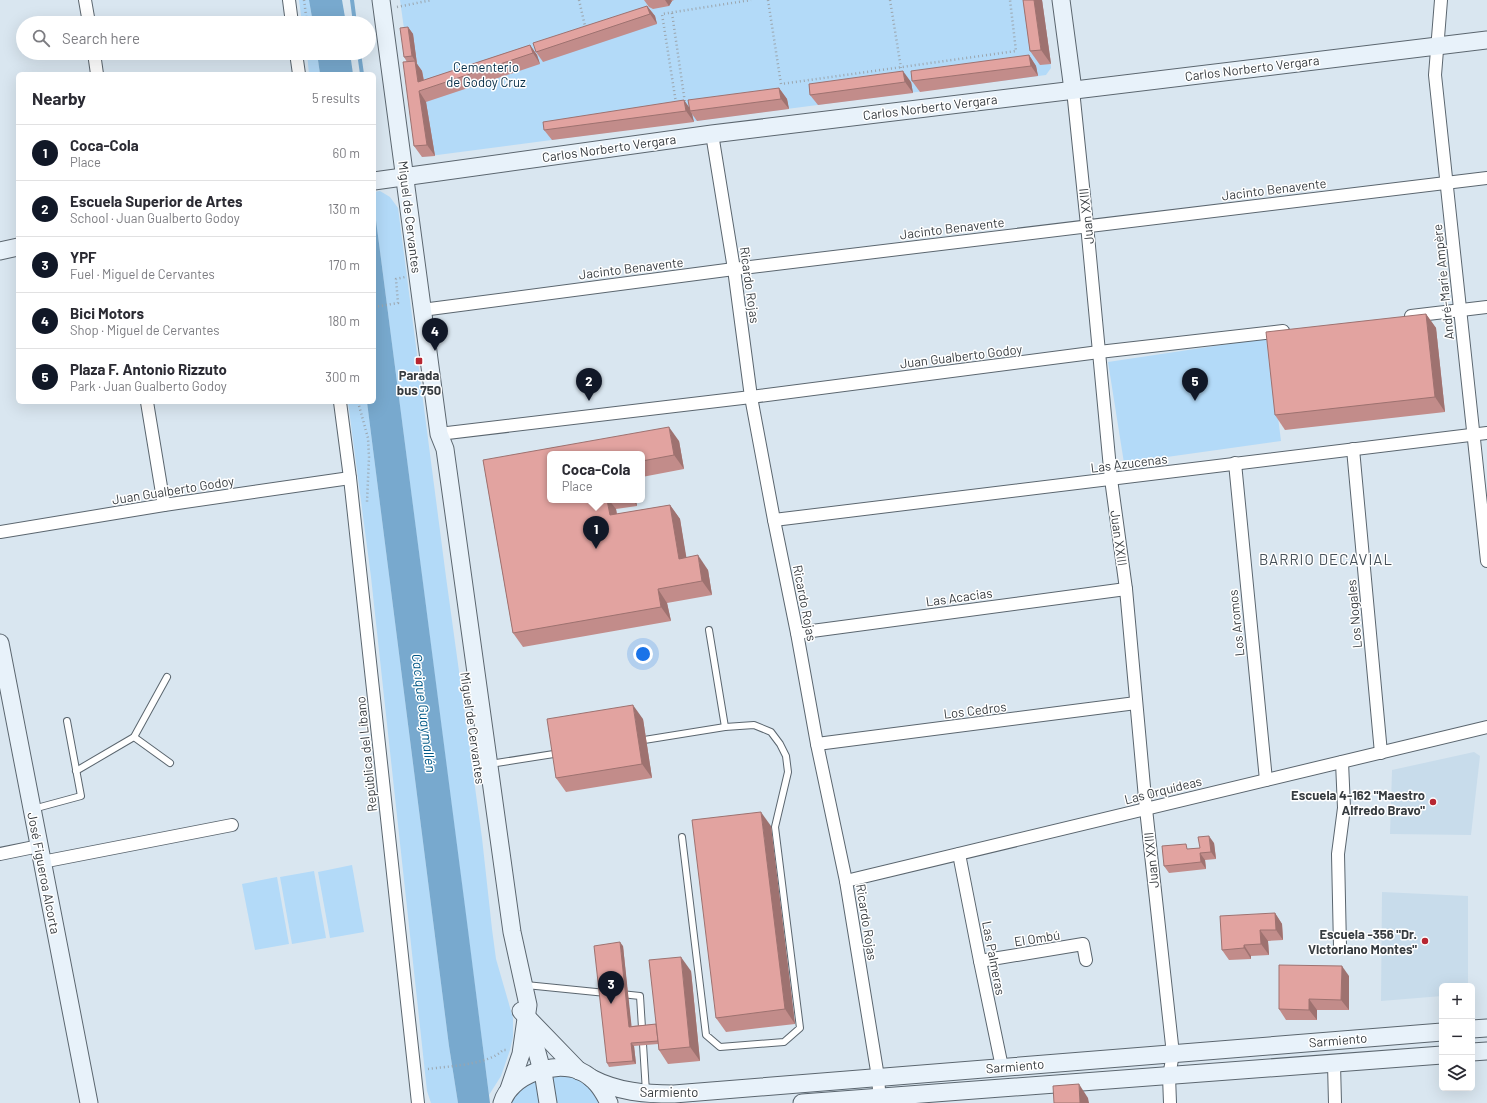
<!DOCTYPE html>
<meta charset="utf-8">
<style>
body{margin:0;font-family:Barlow,sans-serif;background:#f7f7f7;color:#2b2b33}
.controls{position:absolute;right:12px;bottom:12px;display:grid;overflow:hidden;border-radius:6px;box-shadow:0 4px 16px #0002}
.controls button{width:36px;height:36px;display:grid;place-items:center;padding:0;border:0;border-bottom:1px solid #e1e1e2;background:#fff;color:#2b2b33;font:20px sans-serif}
.you{position:absolute;left:643px;top:654px;width:14px;height:14px;margin:-10px;border:3px solid #fff;border-radius:50%;background:#1a73e8;box-shadow:0 0 0 6px #1a73e833}
.badge{display:grid;place-items:center;width:26px;height:26px;border-radius:50%;background:#111827;color:#fff;font-size:13px;font-weight:700}
.pin{position:absolute;translate:-50% -33px;filter:drop-shadow(0 1px 2px #0008)}
.pin::after{content:'';position:absolute;top:21px;width:14px;height:12px;background:inherit;clip-path:polygon(0 0,100% 0,50% 100%)}
.popup{position:absolute;left:547px;top:451px;width:98px;height:52px;box-sizing:border-box;display:grid;place-content:center;border-radius:6px;background:#fff;filter:drop-shadow(0 1px 3px #0005);font-size:13px;white-space:nowrap;color:#7c7c81}
.popup b{font-size:15px;color:#2b2b33}
.popup::after{content:'';position:absolute;left:50%;top:100%;margin-left:-8px;border:8px solid transparent;border-top-color:#fff}
.list{margin:0;padding:0;list-style:none}
h2{display:flex;justify-content:space-between;align-items:center;height:52px;margin:0;padding:0 16px;font-size:17px}
h2 small{font-size:13px;font-weight:400;color:#7c7c81}
.list li{display:grid;grid-template-columns:26px 1fr auto;gap:12px;align-items:center;box-sizing:border-box;height:56px;padding:0 16px;border-top:1px solid #e1e1e2}
.list b{display:block;font-size:15px;white-space:nowrap}
.list p{margin:0;font-size:13px;white-space:nowrap;color:#7c7c81}
.list em{font-size:13px;font-style:normal;color:#7c7c81}
.icon{flex:none;width:22px;height:22px;fill:none;stroke:currentColor;stroke-width:2;stroke-linecap:round;stroke-linejoin:round}
.map{position:relative;flex:none;width:1487px;height:1103px;overflow:hidden}
.search{position:absolute;background:#fff;box-shadow:0 4px 16px #0002;left:16px;top:16px;width:360px;height:44px;display:flex;align-items:center;gap:10px;box-sizing:border-box;padding:0 14px;border-radius:22px;color:#7c7c81;font-size:15px}
.panel{position:absolute;background:#fff;box-shadow:0 4px 16px #0002;left:16px;top:72px;width:360px;height:332px;border-radius:6px}
.map>svg:first-child{display:block}
</style>
<div class="map">
<svg width="1487" height="1103" viewBox="0 0 1487 1103">
<rect width="100%" height="100%" fill="#d9e6f0"/>
<g fill="#c8dceb">
<polygon points="1474,752 1480,756 1471,835 1390,834 1392,770"/>
<polygon points="1382,892 1468,896 1468,986 1442,986 1442,996 1381,1001"/>
</g>
<g fill="#b3daf8">
<polygon points="299,0 309,0 313,23 302,23"/>
<polygon points="400,0 1042,0 1051,68 1046,75 422,157"/>
<polygon points="307,53 317,53 320,74 309,74"/>
<polygon points="380,191 390,197 398,208 446,577 482,838 492,929 496,959 513,1018 513,1037 510,1050 501,1076 489,1095 374,205 374,192"/>
<polygon points="1268,338 1281,441 1124,463 1108,362"/>
<polygon points="348,402 367,402 449,1046 458,1103 431,1103 427,1091 371,577"/>
<polygon points="352,865 364,932 330,938 318,872"/>
<polygon points="314,871 326,938 292,944 280,877"/>
<polygon points="277,877 289,944 255,950 242,884"/>
<path d="M551 1076C581 1074 585 1082 603 1103H556Z"/>
<path d="M536 1080 540 1103H510C516 1092 525 1085 536 1080Z"/>
</g>
<g fill="#78a9ce">
<polygon points="309,0 342,0 346,23 313,23"/>
<polygon points="317,53 350,53 353,74 320,74"/>
<polygon points="374,205 467,922 490,1103 458,1103 449,1046 367,402 374,402"/>
</g>
<g fill="none" stroke-linecap="round" stroke-linejoin="round">
<g stroke="#78a9ce" stroke-width="4">
<polyline points="352,0 355,23"/>
<polyline points="359,53 362,74"/>
</g>
<g stroke="#5b666f" stroke-width="8">
<g id="lane">
<polyline points="709,630 725,727"/>
<polyline points="134,737 170,763"/>
<polyline points="638,741 725,727 754,725 771,732 780,744 786,756 788,772 775,827 800,1028 784,1042 720,1047 706,1035 682,837"/>
<polyline points="490,764 560,753"/>
<polyline points="76,771 134,737 167,677"/>
<polyline points="33,809 81,796 67,721"/>
<polyline points="526,985 606,993"/>
<polyline points="621,994 640,996 646,1092"/>
</g>
</g>
<g stroke="#5b666f" stroke-width="14">
<g id="street">
<polyline points="85,0 89,23"/>
<polyline points="289,0 292,23"/>
<polyline points="1441,0 1435,75 1487,561"/>
<polyline points="94,53 97,74"/>
<polyline points="296,53 299,74"/>
<polyline points="1073,90 1087,225 1111,479 1126,589 1146,809 1173,1054 1169,1076 1170,1103"/>
<polyline points="712,134 734,269 751,397 774,520 797,633 817,744 846,881 878,1077 880,1103"/>
<polyline points="422,310 734,269 1487,178"/>
<polyline points="1411,316 1487,307"/>
<polyline points="147,402 164,505"/>
<polyline points="340,402 350,478 418,1103"/>
<polyline points="439,434 751,397 1099,352 1283,331"/>
<polyline points="1353,449 1381,753"/>
<polyline points="1235,463 1266,780"/>
<polyline points="774,520 1487,433"/>
<polyline points="0,532 164,505 350,478"/>
<polyline points="797,633 1126,589"/>
<polyline points="817,744 1136,703"/>
<polyline points="0,854 39,846"/>
<polyline points="959,854 980,961 1002,1067"/>
<polyline points="42,862 232,825"/>
<polyline points="846,881 1487,727"/>
<polyline points="1340,947 1338,854 1344,808 1342,762"/>
<polyline points="980,961 1083,944 1086,960"/>
<polyline points="1334,1064 1335,1103"/>
</g>
</g>
<g stroke="#5b666f" stroke-width="19">
<g id="secondary">
<polyline points="381,0 439,434 445,449 512,932 528,1005 521,1054 509,1089"/>
<polyline points="1061,0 1073,90"/>
<polyline points="374,181 712,134 1487,40"/>
<polyline points="0,251 18,247"/>
<polyline points="0,643 89,1103"/>
<polyline points="521,1011 579,1071"/>
<polyline points="529,1023 544,1078 548,1103"/>
<polyline points="1472,1029 1487,1028"/>
<polyline points="1472,1052 1487,1051"/>
<path d="M591 1078C618 1092 645 1094 674 1094L1442 1032"/>
<path d="M502 1103C510 1075 554 1060 580 1071 595 1078 602 1089 609 1103"/>
<polyline points="802,1103 1442,1055"/>
</g>
</g>
<g stroke="#9ba5ad" stroke-width="2.5" stroke-dasharray="1 3" stroke-linecap="butt">
<polyline points="304,0 307,23"/>
<polyline points="579,0 585,26"/>
<polyline points="768,0 781,84 1016,51 1010,0"/>
<polyline points="890,0 901,68"/>
<polyline points="397,7 432,0"/>
<polyline points="672,13 685,103"/>
<polyline points="676,103 662,14 751,0"/>
<polyline points="374,307 398,303 396,279 405,277"/>
<polyline points="358,402 368,438 369,457 367,502"/>
<path d="M428 1069C449 1066 488 1065 503 1050H507"/>
</g>
<use href="#lane" stroke="#fff" stroke-width="6"/>
<use href="#street" stroke="#fff" stroke-width="12"/>
<use href="#secondary" stroke="#e8f2fa" stroke-width="17"/>
</g>
<g fill="#c28c8a">
<polygon points="644,0 674,0 672,1 669,6 653,9 649,7"/>
<polygon points="1023,0 1042,0 1051,64 1040,65 1030,51"/>
<polygon points="647,6 655,16 657,24 543,62 536,52"/>
<polygon points="408,27 413,34 417,64 422,71 424,80 530,45 537,55 540,64 426,102 435,156 422,157 414,146 407,62 404,57"/>
<polygon points="1029,55 1036,66 1038,76 920,92 912,81"/>
<polygon points="911,82 913,93 818,105 810,95 809,84"/>
<polygon points="779,88 787,99 789,109 697,121 692,114 694,122 552,140 544,130 684,100 689,108"/>
<polygon points="1426,314 1436,328 1445,412 1285,430 1275,415"/>
<polygon points="679,441 684,469 642,477 642,454 550,500 636,500 637,506 616,509 617,514 670,505 680,519 686,558 708,570 712,595 667,603 671,621 523,647 513,633 483,460"/>
<polygon points="643,719 652,778 566,792 556,778"/>
<polygon points="771,826 795,1024 726,1032 716,1018"/>
<polygon points="1214,843 1216,859 1205,860 1206,869 1169,873 1164,866 1189,849 1200,848"/>
<polygon points="1275,913 1282,924 1283,940 1268,941 1269,955 1251,956 1251,959 1229,960 1222,950"/>
<polygon points="623,946 631,1026 656,1024 691,971 700,1061 668,1064 659,1050 658,1044 634,1046 636,1064 609,1067 607,1063"/>
<polygon points="1349,976 1349,1010 1317,1010 1317,1020 1286,1020 1279,1009"/>
</g>
<g fill="#9e7270">
<polygon points="665,0 671,0 672,1 669,6"/>
<polygon points="1034,0 1042,0 1051,64 1041,50"/>
<polygon points="647,6 655,16 657,24 650,14"/>
<polygon points="408,27 413,34 417,64 412,56"/>
<polygon points="530,45 537,55 540,64 533,53"/>
<polygon points="1029,55 1036,66 1038,76 1031,66"/>
<polygon points="415,61 422,71 425,89 418,82"/>
<polygon points="903,71 911,82 913,93 905,82"/>
<polygon points="779,88 787,99 789,109 781,99"/>
<polygon points="419,91 426,102 435,156 427,145"/>
<polygon points="684,100 691,110 690,111 692,114 694,122 686,111"/>
<polygon points="1426,314 1436,328 1445,412 1435,397"/>
<polygon points="669,427 679,441 684,469 674,455"/>
<polygon points="607,500 609,500 616,509 619,529 610,515"/>
<polygon points="633,500 636,500 637,506"/>
<polygon points="670,505 680,519 689,573 679,559"/>
<polygon points="698,555 708,570 712,595 702,581"/>
<polygon points="658,589 667,603 671,621 661,607"/>
<polygon points="633,705 643,719 652,778 642,764"/>
<polygon points="761,812 771,826 795,1024 785,1009"/>
<polygon points="1209,836 1214,843 1216,859 1211,852"/>
<polygon points="1200,853 1205,860 1206,869 1201,862"/>
<polygon points="1275,913 1282,924 1283,940 1276,930"/>
<polygon points="1260,930 1268,941 1269,955 1261,944"/>
<polygon points="620,942 623,946 632,1030 629,1027"/>
<polygon points="1244,945 1251,956 1251,959 1244,948"/>
<polygon points="681,957 691,971 700,1061 690,1047"/>
<polygon points="1342,966 1349,976 1349,1010 1341,1000"/>
<polygon points="1309,999 1317,1010 1317,1020 1309,1010"/>
<polygon points="631,1043 634,1046 636,1064 633,1061"/>
<polygon points="1079,1084 1088,1098 1089,1103 1080,1103"/>
</g>
<g fill="#e2a3a0" stroke="#9e7270">
<polygon points="1023,0 1034,0 1041,50 1030,51"/>
<polygon points="647,6 650,14 536,52 533,43"/>
<polygon points="408,27 412,56 404,57 400,28"/>
<polygon points="530,45 533,53 419,91 427,145 414,146 403,62 415,61 418,82"/>
<polygon points="1029,55 1031,66 912,81 911,71"/>
<polygon points="903,71 905,82 810,95 809,84"/>
<polygon points="779,88 781,99 690,111 688,100"/>
<polygon points="684,100 686,111 544,130 543,122"/>
<polygon points="1426,314 1435,397 1275,415 1266,332"/>
<polygon points="669,427 674,455 642,461 642,454 550,454 550,500 607,500 610,515 670,505 679,559 698,555 702,581 658,589 661,607 513,633 483,460"/>
<polygon points="633,705 642,764 556,778 547,719"/>
<polygon points="761,812 785,1009 716,1018 692,820"/>
<polygon points="1209,836 1211,852 1200,853 1201,862 1164,866 1162,846 1186,844 1187,849 1200,848 1198,837"/>
<polygon points="1275,913 1276,930 1260,930 1261,944 1244,945 1244,948 1222,950 1220,916"/>
<polygon points="620,942 629,1027 656,1024 658,1041 631,1043 633,1061 607,1063 594,946"/>
<polygon points="681,957 690,1047 659,1050 649,960"/>
<polygon points="1279,965 1342,966 1341,1000 1309,999 1309,1010 1279,1009"/>
<polygon points="1079,1084 1080,1103 1054,1103 1053,1086"/>
</g>
<g fill="#b72631" stroke="#fff" stroke-width="1.5">
<rect x="415" y="357" width="8" height="8" rx="2"/>
<circle cx="1433" cy="802" r="4"/>
<circle cx="1425" cy="941" r="4"/>
</g>
<g text-anchor="middle" stroke-width="3" stroke-linejoin="round" paint-order="stroke">
<g font-size="13" fill="#08304a" stroke="#fff">
<text x="486" y="72">Cementerio<tspan x="486" dy="15">de Godoy Cruz</tspan></text>
</g>
<g font-size="13" fill="#373c40" stroke="#fff">
<text transform="translate(1252 68) rotate(-7)" y="5">Carlos Norberto Vergara</text>
<text transform="translate(930 107) rotate(-7)" y="5">Carlos Norberto Vergara</text>
<text transform="translate(609 148) rotate(-8)" y="5">Carlos Norberto Vergara</text>
<text transform="translate(1274 189) rotate(-7)" y="5">Jacinto Benavente</text>
<text transform="translate(1086 216) rotate(-96)" y="5">Juan XXIII</text>
<text transform="translate(410 217) rotate(83)" y="5">Miguel de Cervantes</text>
<text transform="translate(952 228) rotate(-7)" y="5">Jacinto Benavente</text>
<text transform="translate(631 268) rotate(-7)" y="5">Jacinto Benavente</text>
<text transform="translate(1443 282) rotate(-96)" y="5">André-Marie Ampère</text>
<text transform="translate(750 285) rotate(82)" y="5">Ricardo Rojas</text>
<text transform="translate(961 356) rotate(-7)" y="5">Juan Gualberto Godoy</text>
<text transform="translate(1129 463) rotate(-7)" y="5">Las Azucenas</text>
<text transform="translate(173 490) rotate(-9)" y="5">Juan Gualberto Godoy</text>
<text transform="translate(1119 538) rotate(82)" y="5">Juan XXIII</text>
<text transform="translate(959 597) rotate(-8)" y="5">Las Acacias</text>
<text transform="translate(805 603) rotate(79)" y="5">Ricardo Rojas</text>
<text transform="translate(1354 614) rotate(-95)" y="5">Los Nogales</text>
<text transform="translate(1236 623) rotate(-96)" y="5">Los Aromos</text>
<text transform="translate(975 710) rotate(-7)" y="5">Los Cedros</text>
<text transform="translate(473 728) rotate(82)" y="5">Miguel de Cervantes</text>
<text transform="translate(366 754) rotate(-96)" y="5">República del Líbano</text>
<text transform="translate(1163 790) rotate(-14)" y="5">Las Orquídeas</text>
<text transform="translate(1151 860) rotate(-96)" y="5">Juan XXIII</text>
<text transform="translate(44 873) rotate(79)" y="5">José Figueroa Alcorta</text>
<text transform="translate(867 922) rotate(81)" y="5">Ricardo Rojas</text>
<text transform="translate(1037 938) rotate(-9)" y="5">El Ombú</text>
<text transform="translate(994 958) rotate(79)" y="5">Las Palmeras</text>
<text transform="translate(1338 1040) rotate(-5)" y="5">Sarmiento</text>
<text transform="translate(1015 1066) rotate(-5)" y="5">Sarmiento</text>
<text x="669" y="1097">Sarmiento</text>
</g>
<g font-size="13" font-weight="bold" fill="#373c40" stroke="#fff" text-anchor="end">
<text x="419" y="380" text-anchor="middle">Parada<tspan x="419" dy="15">bus 750</tspan></text>
<text x="1425" y="800">Escuela 4-162 "Maestro<tspan x="1425" dy="15">Alfredo Bravo"</tspan></text>
<text x="1417" y="939">Escuela -356 "Dr.<tspan x="1417" dy="15">Victoriano Montes"</tspan></text>
</g>
<g font-size="14" font-style="italic" fill="#005887" stroke="#fff">
<text transform="translate(424 713) rotate(83)" y="5">Cacique Guaymallén</text>
</g>
<g font-size="15" letter-spacing="1" fill="#455058" stroke="#fff">
<text x="1326" y="565">BARRIO DECAVIAL</text>
</g>
</g>
</svg>
<div class="controls">
<button>+</button>
<button>−</button>
<button><svg class="icon" aria-label="layers" viewBox="0 0 24 24"><path d="M12 4l9 5-9 5-9-5zM3 14l9 5 9-5"/></svg></button>
</div>
<div class="you"></div>
<div class="pin badge" style="left:596px;top:549px">1</div>
<div class="popup"><b>Coca-Cola</b>Place</div>
<div class="pin badge" style="left:589px;top:401px">2</div>
<div class="pin badge" style="left:611px;top:1004px">3</div>
<div class="pin badge" style="left:435px;top:351px">4</div>
<div class="pin badge" style="left:1195px;top:401px">5</div>
<div class="search"><svg class="icon" aria-label="search" viewBox="0 0 24 24"><circle cx="10" cy="10" r="6"/><path d="M15 15l6 6"/></svg>Search here</div>
<section class="panel">
<h2>Nearby<small>5 results</small></h2>
<ul class="list">
<li><span class="badge">1</span><div><b>Coca-Cola</b><p>Place</p></div><em>60 m</em></li>
<li><span class="badge">2</span><div><b>Escuela Superior de Artes</b><p>School · Juan Gualberto Godoy</p></div><em>130 m</em></li>
<li><span class="badge">3</span><div><b>YPF</b><p>Fuel · Miguel de Cervantes</p></div><em>170 m</em></li>
<li><span class="badge">4</span><div><b>Bici Motors</b><p>Shop · Miguel de Cervantes</p></div><em>180 m</em></li>
<li><span class="badge">5</span><div><b>Plaza F. Antonio Rizzuto</b><p>Park · Juan Gualberto Godoy</p></div><em>300 m</em></li>
</ul>
</section>
</div>
